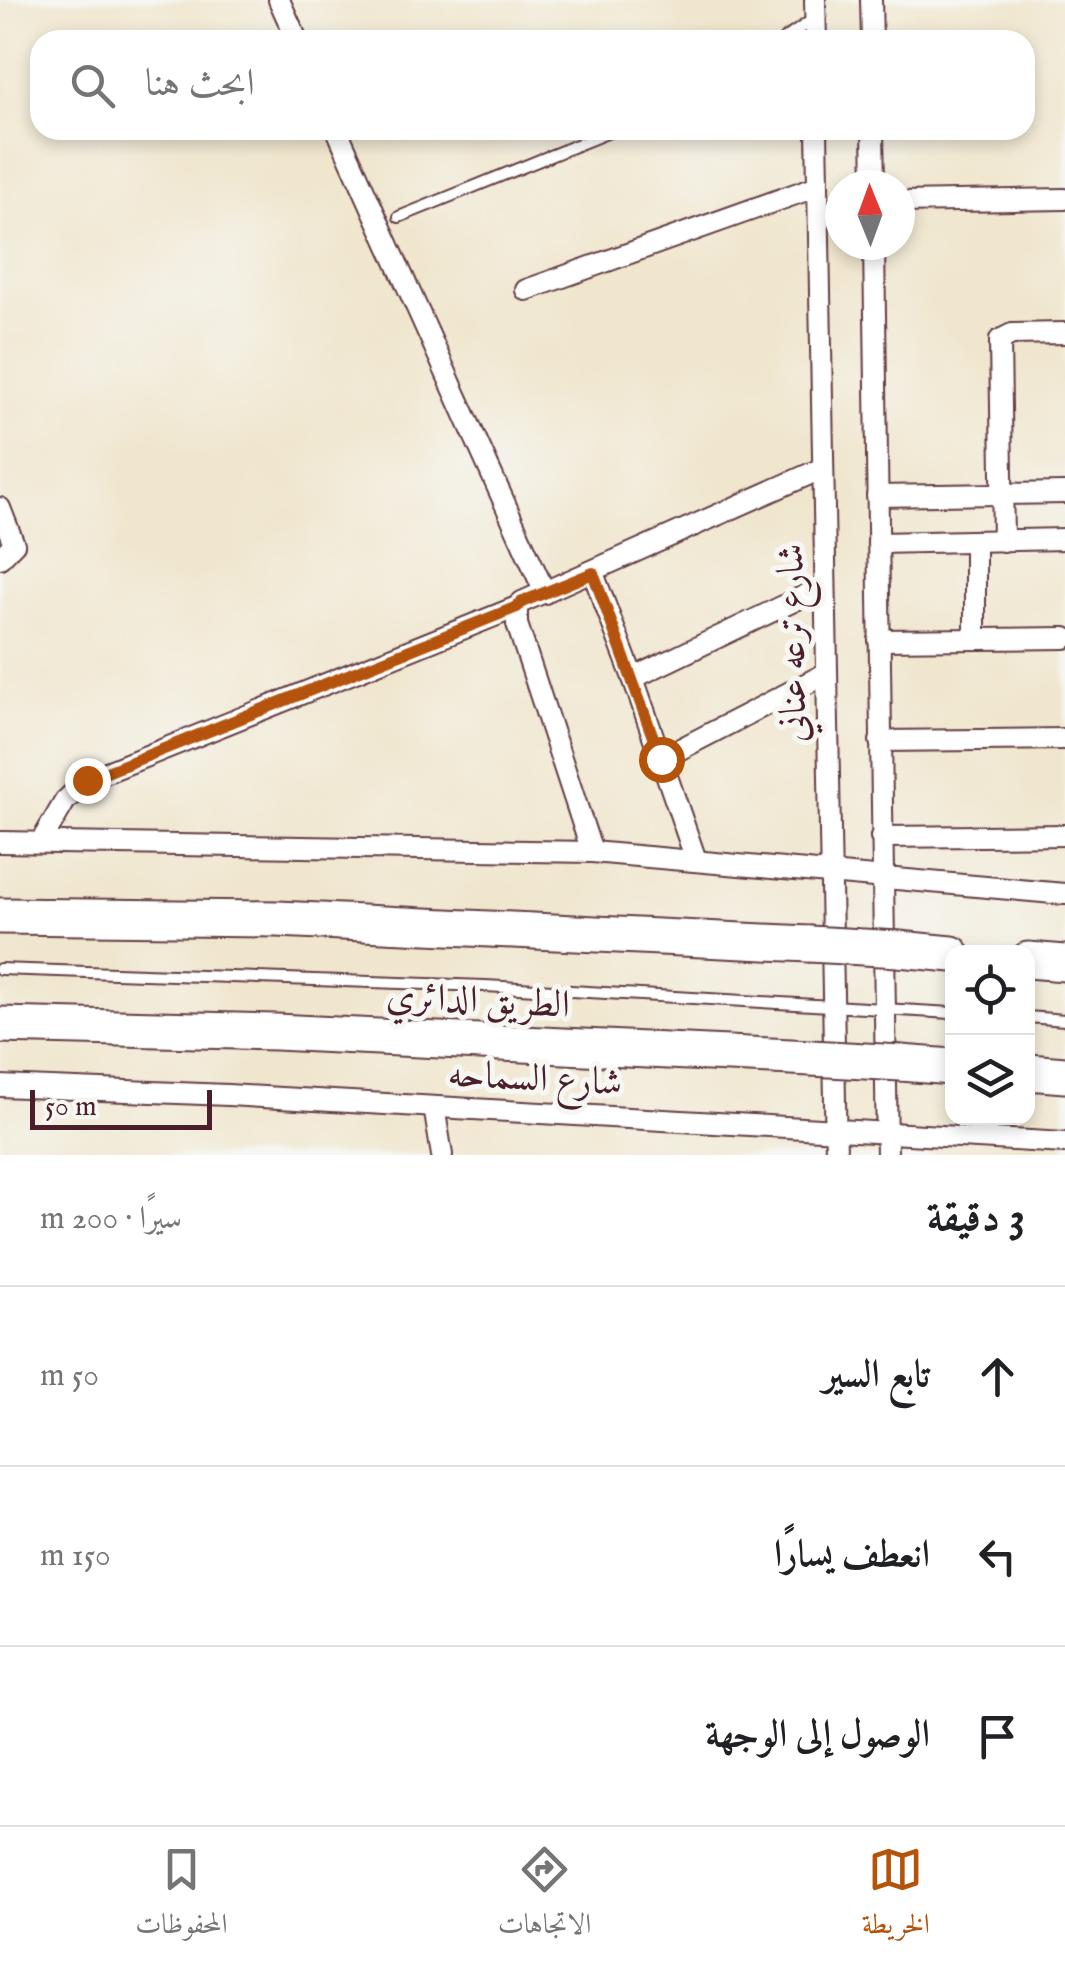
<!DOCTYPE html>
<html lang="ar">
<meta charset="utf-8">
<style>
body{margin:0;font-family:"IM FELL English",Amiri,serif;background:#f2f2f2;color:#202124;direction:rtl}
.controls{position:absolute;right:30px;bottom:30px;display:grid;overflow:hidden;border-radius:20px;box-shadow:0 5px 15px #0003}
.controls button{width:90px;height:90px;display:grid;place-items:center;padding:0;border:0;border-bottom:2px solid #e0e0e0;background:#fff;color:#202124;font:50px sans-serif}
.compass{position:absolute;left:825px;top:170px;width:90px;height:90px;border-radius:50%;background:#fff;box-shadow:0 5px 15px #0003;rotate:359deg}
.scale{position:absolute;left:30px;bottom:25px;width:182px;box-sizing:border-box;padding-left:10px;border:5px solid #4a1f2b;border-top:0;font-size:28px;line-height:35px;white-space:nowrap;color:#4a1f2b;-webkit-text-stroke:8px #f6f6f2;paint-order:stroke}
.stop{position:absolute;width:30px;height:30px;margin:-22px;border:8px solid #b45309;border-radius:50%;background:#fff}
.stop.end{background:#b45309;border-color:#fff;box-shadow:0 2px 10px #0008}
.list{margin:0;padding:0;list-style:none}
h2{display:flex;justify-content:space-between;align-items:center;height:130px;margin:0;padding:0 40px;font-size:42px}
h2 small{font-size:32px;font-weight:400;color:#757577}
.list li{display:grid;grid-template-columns:65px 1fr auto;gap:30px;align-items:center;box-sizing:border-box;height:180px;padding:0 40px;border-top:2px solid #e0e0e0}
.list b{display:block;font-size:38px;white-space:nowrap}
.list em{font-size:32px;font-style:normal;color:#757577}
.icon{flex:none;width:55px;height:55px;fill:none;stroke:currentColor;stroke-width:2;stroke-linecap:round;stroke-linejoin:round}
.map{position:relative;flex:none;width:1065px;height:1155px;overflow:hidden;direction:ltr}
.search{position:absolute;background:#fff;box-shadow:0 5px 15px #0003;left:30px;right:30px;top:30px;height:110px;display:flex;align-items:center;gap:25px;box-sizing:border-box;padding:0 35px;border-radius:30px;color:#757577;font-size:38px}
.sheet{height:670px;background:#fff}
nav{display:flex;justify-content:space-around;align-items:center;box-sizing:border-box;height:140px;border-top:2px solid #e0e0e0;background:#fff;font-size:28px;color:#757577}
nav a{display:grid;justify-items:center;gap:5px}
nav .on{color:#b45309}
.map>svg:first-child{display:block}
</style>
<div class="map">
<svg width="1065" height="1155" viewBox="0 0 1065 1155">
<rect width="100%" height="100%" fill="#f6f6f2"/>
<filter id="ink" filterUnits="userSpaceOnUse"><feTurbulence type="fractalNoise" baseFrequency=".01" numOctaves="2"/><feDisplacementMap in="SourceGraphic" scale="20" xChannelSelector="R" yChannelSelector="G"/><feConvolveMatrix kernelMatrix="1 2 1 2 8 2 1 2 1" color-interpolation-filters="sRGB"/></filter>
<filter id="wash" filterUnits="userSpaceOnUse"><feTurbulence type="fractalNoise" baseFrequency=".0048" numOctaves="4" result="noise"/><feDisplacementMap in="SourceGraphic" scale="40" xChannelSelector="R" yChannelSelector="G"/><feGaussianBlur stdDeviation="2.25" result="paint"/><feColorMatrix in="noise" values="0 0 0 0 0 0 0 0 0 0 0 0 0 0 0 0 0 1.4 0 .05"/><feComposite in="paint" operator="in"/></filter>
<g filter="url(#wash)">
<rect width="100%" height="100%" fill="#f0e6ce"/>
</g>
<g filter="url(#ink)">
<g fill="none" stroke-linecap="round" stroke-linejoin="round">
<g stroke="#633d43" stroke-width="14">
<g id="service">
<polyline points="783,40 815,18"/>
<polyline points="399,217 614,130"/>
<polyline points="0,969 485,986 952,1013"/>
<polyline points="1028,1017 1065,1020"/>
</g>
</g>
<g stroke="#633d43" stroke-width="24">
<g id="minor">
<polyline points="279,0 297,40"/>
<polyline points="815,0 816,40"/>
<polyline points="871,0 872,40"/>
<polyline points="337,130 545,593"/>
<polyline points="817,130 836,1155"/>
<polyline points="873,130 874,185"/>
<polyline points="900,202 1065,199"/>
<polyline points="874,245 887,1155"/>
<polyline points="526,290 818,186"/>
<polyline points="877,496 1065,493"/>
<polyline points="0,508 14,544 0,558"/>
<polyline points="975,541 975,639"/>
<polyline points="1003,541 1000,340 1012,334 1065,333"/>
<polyline points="878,543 1065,539"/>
<polyline points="593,573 633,678 696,860"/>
<polyline points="879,640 1065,638"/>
<polyline points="633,678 825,586"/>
<polyline points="880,741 1065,739"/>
<polyline points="661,759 827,673"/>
<polyline points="881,837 1065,835"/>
<polyline points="0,842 592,852 1065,894"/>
<polyline points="41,842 65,801 87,780 517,607"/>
<polyline points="592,852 517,624 517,607 522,602 823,468"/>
<polyline points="0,1086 228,1095 1065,1143"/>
<polyline points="434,1107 442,1155"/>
</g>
</g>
<g stroke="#633d43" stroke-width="39">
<g id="motorway">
<polyline points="0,916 278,919 809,944"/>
<polyline points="899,949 952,954"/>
<polyline points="1028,960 1065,963"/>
<polyline points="0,1025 276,1032 811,1058"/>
<polyline points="901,1063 952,1067"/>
<polyline points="1028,1072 1065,1075"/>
</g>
</g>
<use href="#service" stroke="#fff" stroke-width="10"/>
<use href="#minor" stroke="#fff" stroke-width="20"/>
<use href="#motorway" stroke="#fff" stroke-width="35"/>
<g stroke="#633d43" stroke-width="39" stroke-linecap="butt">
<g id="motorway-bridge">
<polyline points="809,944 899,949"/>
<polyline points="811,1058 901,1063"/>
</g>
</g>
<use href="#motorway-bridge" stroke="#fff" stroke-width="35"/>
</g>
</g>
<g fill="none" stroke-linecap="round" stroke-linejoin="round" filter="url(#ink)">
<polyline stroke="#b45309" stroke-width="12" points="87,780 517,607 522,602 593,573 661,759"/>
</g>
<g text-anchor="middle" stroke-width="10" stroke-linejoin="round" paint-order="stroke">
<g font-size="38" fill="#4a1f2b" stroke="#f6f6f2">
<text transform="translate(791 643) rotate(-91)" y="13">شارع ترعه عناني</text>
<text transform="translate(478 999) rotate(3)" y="13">الطريق الدائري</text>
<text transform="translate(535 1077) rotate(3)" y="13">شارع السماحه</text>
</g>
</g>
</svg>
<div class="controls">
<button><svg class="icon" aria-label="locate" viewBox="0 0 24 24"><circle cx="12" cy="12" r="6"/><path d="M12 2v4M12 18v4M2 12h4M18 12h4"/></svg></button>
<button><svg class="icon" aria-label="layers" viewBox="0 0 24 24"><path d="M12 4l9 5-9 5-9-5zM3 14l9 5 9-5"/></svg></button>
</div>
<svg class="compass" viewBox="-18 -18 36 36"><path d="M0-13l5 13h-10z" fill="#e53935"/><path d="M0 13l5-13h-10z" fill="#757577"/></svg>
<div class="scale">50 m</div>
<div class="stop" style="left:661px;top:759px"></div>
<div class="stop end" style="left:87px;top:780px"></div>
<div class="search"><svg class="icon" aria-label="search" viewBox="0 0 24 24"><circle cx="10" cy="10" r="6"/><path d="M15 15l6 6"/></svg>ابحث هنا</div>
</div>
<section class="sheet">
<h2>3 دقيقة<small>سيرًا · 200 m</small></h2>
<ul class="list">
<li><svg class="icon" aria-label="ahead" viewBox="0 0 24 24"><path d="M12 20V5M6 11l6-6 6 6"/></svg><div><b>تابع السير</b></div><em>50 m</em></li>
<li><svg class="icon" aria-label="left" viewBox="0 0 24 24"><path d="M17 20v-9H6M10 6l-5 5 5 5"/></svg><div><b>انعطف يسارًا</b></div><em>150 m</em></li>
<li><svg class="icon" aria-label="arrive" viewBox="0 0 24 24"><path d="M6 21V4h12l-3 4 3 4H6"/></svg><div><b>الوصول إلى الوجهة</b></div></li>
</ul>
</section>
<nav>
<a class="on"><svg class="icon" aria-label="map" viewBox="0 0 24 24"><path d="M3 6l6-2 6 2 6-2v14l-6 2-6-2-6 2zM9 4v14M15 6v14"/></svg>الخريطة</a>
<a><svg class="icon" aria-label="directions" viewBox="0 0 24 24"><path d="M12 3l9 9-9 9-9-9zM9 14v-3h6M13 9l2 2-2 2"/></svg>الاتجاهات</a>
<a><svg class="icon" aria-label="saved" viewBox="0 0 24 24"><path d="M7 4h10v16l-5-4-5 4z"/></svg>المحفوظات</a>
</nav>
